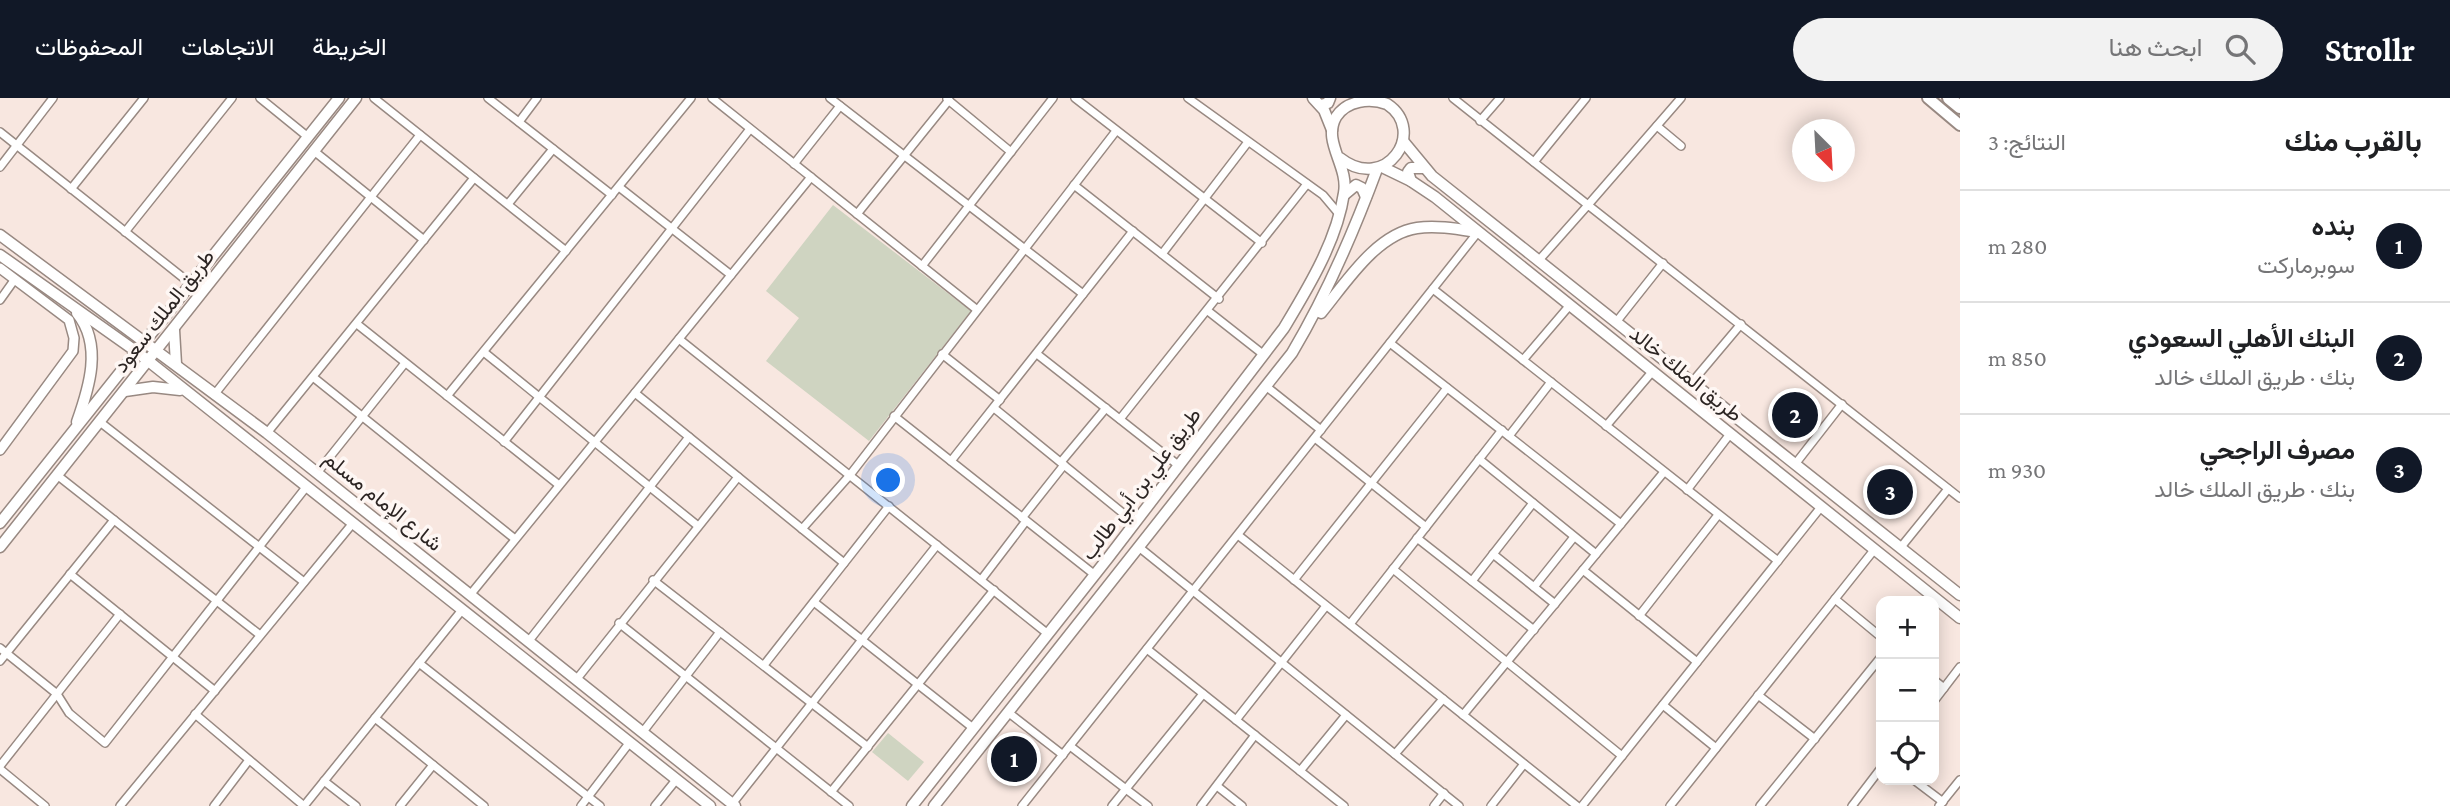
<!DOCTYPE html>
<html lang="ar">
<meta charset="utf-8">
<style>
body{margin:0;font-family:"Crimson Pro",Vazirmatn,serif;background:#f2f2f2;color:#202124;direction:rtl}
.controls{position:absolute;right:21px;bottom:21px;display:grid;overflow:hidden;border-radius:14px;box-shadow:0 4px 18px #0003}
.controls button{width:63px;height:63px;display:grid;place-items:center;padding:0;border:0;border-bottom:2px solid #e0e0e0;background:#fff;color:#202124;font:35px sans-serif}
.compass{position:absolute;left:1792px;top:21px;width:63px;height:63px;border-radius:50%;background:#fff;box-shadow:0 4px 18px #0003;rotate:156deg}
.you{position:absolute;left:889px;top:383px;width:24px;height:24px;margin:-18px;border:5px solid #fff;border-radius:50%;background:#1a73e8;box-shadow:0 0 0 10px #1a73e833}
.badge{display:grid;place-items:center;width:46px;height:46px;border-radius:50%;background:#111827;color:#fff;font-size:23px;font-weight:700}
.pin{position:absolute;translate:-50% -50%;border:4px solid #fff;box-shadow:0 2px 7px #0006}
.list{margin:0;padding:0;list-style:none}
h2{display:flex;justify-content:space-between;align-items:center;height:91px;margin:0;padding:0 28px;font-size:30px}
h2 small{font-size:23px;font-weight:400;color:#757577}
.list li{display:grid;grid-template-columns:46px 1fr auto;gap:21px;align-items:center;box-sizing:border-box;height:112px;padding:0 28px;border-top:2px solid #e0e0e0}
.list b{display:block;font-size:26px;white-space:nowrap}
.list p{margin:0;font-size:23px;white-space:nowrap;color:#757577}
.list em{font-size:23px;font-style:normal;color:#757577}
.icon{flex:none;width:38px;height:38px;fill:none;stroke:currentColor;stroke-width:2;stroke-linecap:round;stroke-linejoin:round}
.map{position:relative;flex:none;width:1960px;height:708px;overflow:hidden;direction:ltr}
header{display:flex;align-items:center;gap:42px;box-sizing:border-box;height:98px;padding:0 35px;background:#111827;color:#fff}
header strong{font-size:33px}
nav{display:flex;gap:38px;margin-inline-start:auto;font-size:24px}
.search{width:490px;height:63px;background:#f2f2f2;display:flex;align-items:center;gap:18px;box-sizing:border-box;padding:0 24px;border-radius:38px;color:#757577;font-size:26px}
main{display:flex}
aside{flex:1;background:#fff}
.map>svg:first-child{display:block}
</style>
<header>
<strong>Strollr</strong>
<div class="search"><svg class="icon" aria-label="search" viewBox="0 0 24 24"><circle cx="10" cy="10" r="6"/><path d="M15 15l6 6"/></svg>ابحث هنا</div>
<nav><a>الخريطة</a><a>الاتجاهات</a><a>المحفوظات</a></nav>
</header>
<main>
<aside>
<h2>بالقرب منك<small>النتائج: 3</small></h2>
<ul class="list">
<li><span class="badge">1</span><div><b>بنده</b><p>سوبرماركت</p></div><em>280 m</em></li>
<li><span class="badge">2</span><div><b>البنك الأهلي السعودي</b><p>بنك · طريق الملك خالد</p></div><em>850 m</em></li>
<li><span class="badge">3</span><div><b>مصرف الراجحي</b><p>بنك · طريق الملك خالد</p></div><em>930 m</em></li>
</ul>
</aside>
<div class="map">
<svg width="1960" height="708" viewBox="0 0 1960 708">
<rect width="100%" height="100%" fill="#f8e7e0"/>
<g fill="#cfd4c1">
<polygon points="833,107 971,213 869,343 766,263 799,220 766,193"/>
<polygon points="888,635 924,664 908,683 872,654"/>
</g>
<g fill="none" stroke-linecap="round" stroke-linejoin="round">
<g stroke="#988982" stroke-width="10">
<g id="minor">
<polyline points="260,0 308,39"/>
<polyline points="374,0 566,153"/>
<polyline points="488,0 612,97"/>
<polyline points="712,0 976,211"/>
<polyline points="830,0 1083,196"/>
<polyline points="1075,0 1262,145"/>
<polyline points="1188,0 1323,97 1339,116"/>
<polyline points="1453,0 1588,107 1681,0"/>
<polyline points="947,1 1011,54"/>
<polyline points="1480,23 1500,0"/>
<polyline points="519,24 537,0"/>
<polyline points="1657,28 1681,48"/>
<polyline points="0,34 191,186"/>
<polyline points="314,53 424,142"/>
<polyline points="1534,64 1586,0"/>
<polyline points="794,66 840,8"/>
<polyline points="0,69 53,0"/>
<polyline points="1074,87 1219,201"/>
<polyline points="619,89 731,177"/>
<polyline points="71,91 144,0"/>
<polyline points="508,106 553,51"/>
<polyline points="857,116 949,2"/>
<polyline points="125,134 232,0"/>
<polyline points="1162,156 1248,44"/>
<polyline points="1540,161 1588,107 1960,400"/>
<polyline points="922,168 1053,0"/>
<polyline points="1433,191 1778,463"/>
<polyline points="0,202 15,181"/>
<polyline points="1208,213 1264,257"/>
<polyline points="1617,223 1663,165"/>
<polyline points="357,226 559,387"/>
<polyline points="679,241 1048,536"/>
<polyline points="1390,245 1621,426"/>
<polyline points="485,255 698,428"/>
<polyline points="942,256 1000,302"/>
<polyline points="1037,256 1178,367"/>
<polyline points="1523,262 1570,207"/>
<polyline points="313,279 515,441"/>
<polyline points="1693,283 1741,226"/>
<polyline points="1267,289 1321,332"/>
<polyline points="635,295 844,465"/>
<polyline points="214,297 420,37"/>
<polyline points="447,298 691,0"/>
<polyline points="994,310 1135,425"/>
<polyline points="894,318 1095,477"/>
<polyline points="1120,321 1307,86"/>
<polyline points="100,324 304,484"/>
<polyline points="1606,328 1652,274"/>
<polyline points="267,335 474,80"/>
<polyline points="1509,338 1551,284"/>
<polyline points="1315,340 1426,429"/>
<polyline points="504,344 750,31"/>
<polyline points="1479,361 1596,456"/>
<polyline points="951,363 1133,133"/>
<polyline points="1061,364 1106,310"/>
<polyline points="1796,365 1842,306"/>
<polyline points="317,375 405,265"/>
<polyline points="57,377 260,537"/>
<polyline points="1687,392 1730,336"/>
<polyline points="1022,420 1064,367"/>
<polyline points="802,431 850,377 1116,33"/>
<polyline points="1238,437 1577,708"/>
<polyline points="1417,440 1534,532"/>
<polyline points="1901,449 1948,391"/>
<polyline points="1140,450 1459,708"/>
<polyline points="1493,456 1555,506"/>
<polyline points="1393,471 1622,658"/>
<polyline points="1583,472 1697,564"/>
<polyline points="70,476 215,593"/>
<polyline points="653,482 868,649"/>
<polyline points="981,482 1026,423"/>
<polyline points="1294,482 1447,290"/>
<polyline points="1472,483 1533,405"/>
<polyline points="1534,489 1574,439"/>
<polyline points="470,497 811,79"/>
<polyline points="1835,501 1881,539"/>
<polyline points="814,504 973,630"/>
<polyline points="1639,518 1718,417"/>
<polyline points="619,525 849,708"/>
<polyline points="1350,526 1502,332"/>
<polyline points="528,544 689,339"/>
<polyline points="0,550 57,596 69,615 105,645 307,388"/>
<polyline points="1147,551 1344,708"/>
<polyline points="0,563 114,422"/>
<polyline points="419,565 600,708"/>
<polyline points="764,567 889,408"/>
<polyline points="576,582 738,379"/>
<polyline points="1934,582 1944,590"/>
<polyline points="1758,597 1815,641"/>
<polyline points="1934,603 1960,569"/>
<polyline points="1663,607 1716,650"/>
<polyline points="1009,615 1063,657"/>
<polyline points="195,616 304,708"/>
<polyline points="1463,617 1664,374"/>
<polyline points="375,620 484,708"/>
<polyline points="1236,622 1326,508"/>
<polyline points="642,635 720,534"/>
<polyline points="1070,648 1148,708"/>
<polyline points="1395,656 1443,601"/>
<polyline points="0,668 120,516"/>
<polyline points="0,671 45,708"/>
<polyline points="1300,673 1346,617"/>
<polyline points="1914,682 1943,704"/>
<polyline points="324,683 356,708"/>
<polyline points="1217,688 1242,708"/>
<polyline points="831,694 994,492"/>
<polyline points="732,706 937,447"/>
<polyline points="120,708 353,425"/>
<polyline points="214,708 249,662"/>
<polyline points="304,708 462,512"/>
<polyline points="400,708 433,667"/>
<polyline points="581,708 630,644"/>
<polyline points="655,708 676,682"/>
<polyline points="1022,708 1478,134"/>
<polyline points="1112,708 1203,596"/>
<polyline points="1201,708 1255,637"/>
<polyline points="1434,708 1444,695"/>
<polyline points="1491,708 1524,666"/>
<polyline points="1582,708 1821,409"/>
<polyline points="1670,708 1874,452"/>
<polyline points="1760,708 1881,559"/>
<polyline points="1852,708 1881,670"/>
<polyline points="1939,708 1960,682"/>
</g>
</g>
<g stroke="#988982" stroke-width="12">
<polyline id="tertiary" points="0,170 69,222 74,240 73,253 0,352"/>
</g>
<g stroke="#988982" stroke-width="13">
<g id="secondary">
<polyline points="1313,0 1324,12 1332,32"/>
<polyline points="1321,7 1328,5 1330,0"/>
<polyline points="1403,43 1432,78 1960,497"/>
<polyline points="1382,69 1411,83 1435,99 1960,520"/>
<polyline points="1411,83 1408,74 1411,70 1424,70"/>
<polyline points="1344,97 1356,87 1362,90 1366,99"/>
<polyline points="0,137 267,335 735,708"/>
<polyline points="0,157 137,254 710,708"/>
<path d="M1321 215C1345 186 1376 136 1417 130 1436 127 1458 131 1477 134"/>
<polyline points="174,232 176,266"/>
<polyline points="125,293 153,289 180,292"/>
<path d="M77 324C89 290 103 247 77 215"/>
<polyline points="0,425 339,0"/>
<polyline points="0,449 356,0"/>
<path d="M912 708 1108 460 1284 230C1308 190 1337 143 1344 95 1349 68 1322 44 1336 19 1347 2 1370 0 1387 6 1428 33 1386 96 1340 60"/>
<path d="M934 708 1292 255C1327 196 1353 136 1377 71"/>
</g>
</g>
<g stroke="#988982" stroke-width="14">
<polyline id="primary" points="1928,0 1960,27"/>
</g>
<g stroke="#988982" stroke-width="16">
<polyline id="motorway" points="1949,0 1960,9"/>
</g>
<use href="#minor" stroke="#fff" stroke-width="7"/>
<use href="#tertiary" stroke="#fff" stroke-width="9"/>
<use href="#secondary" stroke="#fff" stroke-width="10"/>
<use href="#primary" stroke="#fff" stroke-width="10"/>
<use href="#motorway" stroke="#fff" stroke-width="12"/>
</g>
<g text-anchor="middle" stroke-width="7" stroke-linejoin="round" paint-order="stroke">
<g font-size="21" fill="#2c2523" stroke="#fef7f4">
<text transform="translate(164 213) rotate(-52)" y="7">طريق الملك سعود</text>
<text transform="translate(1686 276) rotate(39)" y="7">طريق الملك خالد</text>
<text transform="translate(1141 386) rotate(-53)" y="7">طريق علي بن أبي طالب</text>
<text transform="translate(383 403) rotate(39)" y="7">شارع الإمام مسلم</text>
</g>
</g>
</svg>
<div class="controls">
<button>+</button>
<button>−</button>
<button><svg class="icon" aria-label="locate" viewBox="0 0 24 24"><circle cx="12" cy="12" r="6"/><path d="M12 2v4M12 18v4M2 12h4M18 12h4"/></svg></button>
</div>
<svg class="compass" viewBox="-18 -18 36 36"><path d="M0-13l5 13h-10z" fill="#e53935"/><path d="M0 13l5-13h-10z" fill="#757577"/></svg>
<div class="you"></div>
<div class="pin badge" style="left:1014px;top:661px">1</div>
<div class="pin badge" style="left:1795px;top:317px">2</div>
<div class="pin badge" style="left:1890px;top:394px">3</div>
</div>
</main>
